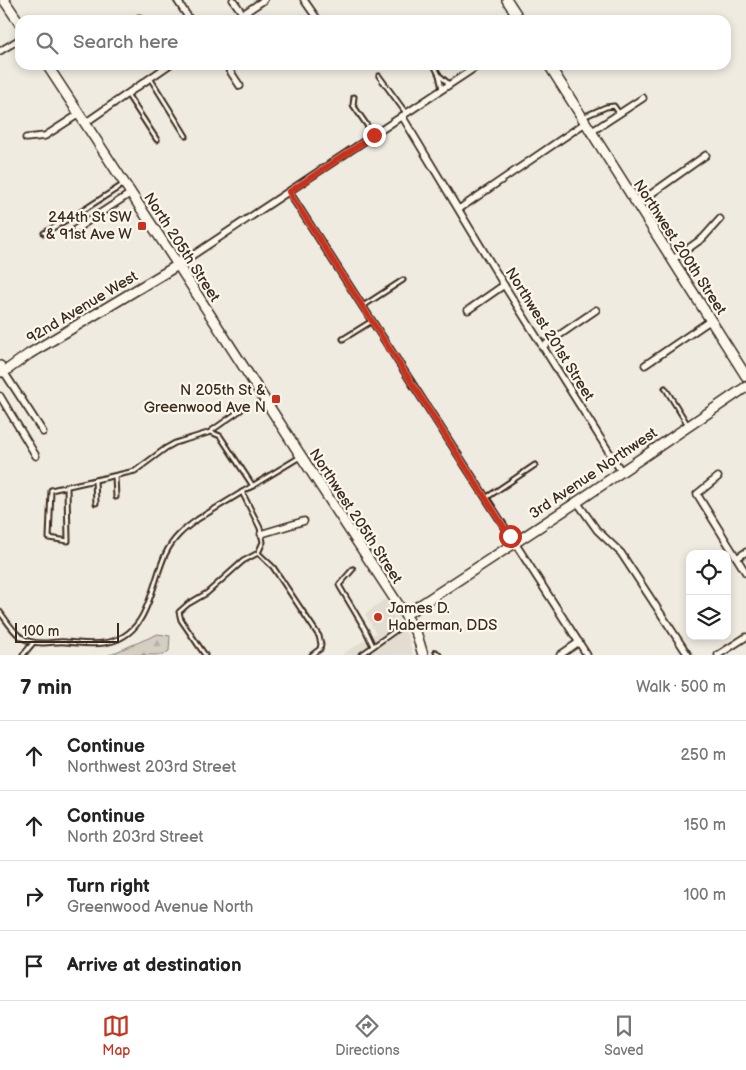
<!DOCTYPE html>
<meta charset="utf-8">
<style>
body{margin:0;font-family:"Balsamiq Sans",sans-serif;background:#f6f6f6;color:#222}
.controls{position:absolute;right:15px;bottom:15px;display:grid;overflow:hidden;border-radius:10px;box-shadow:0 2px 8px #0003}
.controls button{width:45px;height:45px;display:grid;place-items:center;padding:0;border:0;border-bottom:1px solid #e0e0e0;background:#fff;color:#222;font:25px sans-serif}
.scale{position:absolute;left:15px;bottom:12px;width:104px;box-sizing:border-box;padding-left:5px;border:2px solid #3b2a1e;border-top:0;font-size:14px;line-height:18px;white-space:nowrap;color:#3b2a1e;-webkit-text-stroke:4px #fbf7ec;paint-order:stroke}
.stop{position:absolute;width:15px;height:15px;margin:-11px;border:4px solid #c8321e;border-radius:50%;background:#fff}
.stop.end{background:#c8321e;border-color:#fff;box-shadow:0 1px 5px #0008}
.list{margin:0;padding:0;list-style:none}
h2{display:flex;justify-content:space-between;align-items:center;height:65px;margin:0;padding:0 20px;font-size:21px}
h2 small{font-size:16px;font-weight:400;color:#767676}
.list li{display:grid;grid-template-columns:32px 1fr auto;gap:15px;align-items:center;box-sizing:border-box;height:70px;padding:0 20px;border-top:1px solid #e0e0e0}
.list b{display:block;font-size:19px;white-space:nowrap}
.list p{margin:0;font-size:16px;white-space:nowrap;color:#767676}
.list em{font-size:16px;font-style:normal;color:#767676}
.icon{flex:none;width:28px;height:28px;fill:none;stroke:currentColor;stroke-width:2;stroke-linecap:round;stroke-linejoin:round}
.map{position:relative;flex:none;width:746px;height:655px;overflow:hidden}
.search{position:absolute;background:#fff;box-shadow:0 2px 8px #0003;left:15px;right:15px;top:15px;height:55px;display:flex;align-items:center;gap:12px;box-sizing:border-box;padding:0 18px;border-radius:15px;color:#767676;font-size:19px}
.sheet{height:345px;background:#fff}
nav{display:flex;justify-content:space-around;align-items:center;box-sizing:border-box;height:70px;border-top:1px solid #e0e0e0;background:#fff;font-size:14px;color:#767676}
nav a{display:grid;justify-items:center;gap:2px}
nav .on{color:#c8321e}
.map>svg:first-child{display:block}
</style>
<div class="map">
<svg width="746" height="655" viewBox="0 0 746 655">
<defs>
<pattern id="forest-firs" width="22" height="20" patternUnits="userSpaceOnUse" patternTransform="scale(1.25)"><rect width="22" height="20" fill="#d5cec3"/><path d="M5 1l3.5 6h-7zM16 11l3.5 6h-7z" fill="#b8b1a7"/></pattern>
</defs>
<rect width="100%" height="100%" fill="#f0ebe0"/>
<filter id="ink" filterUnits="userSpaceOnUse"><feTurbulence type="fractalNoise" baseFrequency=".02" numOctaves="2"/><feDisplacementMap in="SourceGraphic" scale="10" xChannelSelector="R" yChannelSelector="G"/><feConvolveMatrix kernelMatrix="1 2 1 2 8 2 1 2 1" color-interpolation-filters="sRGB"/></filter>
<g filter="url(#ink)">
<polygon fill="#e2dcd1" points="385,599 408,636 413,655 341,655 376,633 365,614"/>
<polygon fill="url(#forest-firs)" stroke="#887c70" points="158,634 170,636 169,651 163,655 109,655"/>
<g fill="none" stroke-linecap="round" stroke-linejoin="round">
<g stroke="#3b2a1e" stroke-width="7">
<g id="lane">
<polyline points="434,65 439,75 449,84"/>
<polyline points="439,75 442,89"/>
<polyline points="379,76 406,113"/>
<polyline points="150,78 186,136"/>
<polyline points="127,94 157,140"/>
<polyline points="354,97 353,105 373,134"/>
<polyline points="583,117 606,107 614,106 619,113"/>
<polyline points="44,233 82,211 124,184"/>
<polyline points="363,306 403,280"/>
<polyline points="343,339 372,321"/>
<polyline points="665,388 688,425"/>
<polyline points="211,431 241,410"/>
<polyline points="115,476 116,497"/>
<polyline points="95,480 96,503"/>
<polyline points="67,487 68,541 49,538 51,490 135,471 166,448 175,443 211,432 220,436 253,486"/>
<polyline points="486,498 535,465"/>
<polyline points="258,553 273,567 319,636 321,644 320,649 312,655"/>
<polyline points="353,569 339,585 340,587 365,629 373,646"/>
<path d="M0 612C13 630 20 644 44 643 51 643 59 641 66 642 79 643 91 645 104 643 149 637 150 588 165 555 172 539 184 529 198 519L300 457"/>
<polyline points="436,652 439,655"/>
<polyline points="23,655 33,643"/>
<polyline points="205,655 181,620 179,612 188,604 207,593 243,561 258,553 263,542 260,528 242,492"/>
<polyline points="361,655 409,621"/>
</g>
</g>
<g stroke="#3b2a1e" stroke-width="9">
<g id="street">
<polyline points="177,0 190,20"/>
<polyline points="233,0 243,14"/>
<polyline points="304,0 318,20"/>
<polyline points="139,18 140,20"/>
<polyline points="234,20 264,0"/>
<polyline points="0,51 20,39"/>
<polyline points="226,65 240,86"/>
<polyline points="402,116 504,285 621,471"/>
<polyline points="85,123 169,65"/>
<polyline points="591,132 643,98"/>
<polyline points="26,138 45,136 79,114"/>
<polyline points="289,192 587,655"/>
<polyline points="637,204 706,155"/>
<polyline points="459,209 585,123"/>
<polyline points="76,229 131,193"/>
<polyline points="672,260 703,238 720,219"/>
<polyline points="178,265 479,65"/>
<polyline points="468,310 504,285"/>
<polyline points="542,347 596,310"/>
<polyline points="645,365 711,320"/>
<polyline points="0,374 4,372 43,432"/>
<polyline points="0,396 36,456"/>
<polyline points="718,477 697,494 746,573"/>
<polyline points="577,502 597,530 621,553 688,655"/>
<polyline points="261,534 304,521"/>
<polyline points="737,558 746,552"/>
<polyline points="560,655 579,642"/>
<polyline points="718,655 746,637"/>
</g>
</g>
<g stroke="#3b2a1e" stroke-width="12">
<g id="secondary">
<polyline points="4,0 20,24"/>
<polyline points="507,0 520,20"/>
<polyline points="47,65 178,265 301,456 409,621 417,635 423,655"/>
<polyline points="549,65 746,376"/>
<polyline points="0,366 4,372 29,354 178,265"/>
<polyline points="405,615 577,502 746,387"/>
</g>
</g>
<use href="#lane" stroke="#fbf7ec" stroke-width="3"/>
<use href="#street" stroke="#fbf7ec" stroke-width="5.5"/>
<use href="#secondary" stroke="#fbf7ec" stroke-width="9"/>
</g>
</g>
<g fill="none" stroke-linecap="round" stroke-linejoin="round" filter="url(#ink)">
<polyline stroke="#c8321e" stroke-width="6" points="374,135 289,192 510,536"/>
</g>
<g fill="#c8321e" stroke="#fbf7ec" stroke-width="2">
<rect x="137" y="221" width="10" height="10" rx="2.5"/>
<rect x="271" y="394" width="10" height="10" rx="2.5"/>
<circle cx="378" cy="617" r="5"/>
</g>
<g text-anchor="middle" stroke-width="4.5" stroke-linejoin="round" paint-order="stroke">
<g font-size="15" fill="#3b2a1e" stroke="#fbf7ec" text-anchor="end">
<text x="132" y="222">244th St SW<tspan x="132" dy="17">&amp; 91st Ave W</tspan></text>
<text x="266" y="395">N 205th St &amp;<tspan x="266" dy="17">Greenwood Ave N</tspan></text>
<text x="388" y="613" text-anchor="start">James D.<tspan x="388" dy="17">Haberman, DDS</tspan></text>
</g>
<g font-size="15" fill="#3b2a1e" stroke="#fbf7ec">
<text transform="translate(182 247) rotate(57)" y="5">North 205th Street</text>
<text transform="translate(680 247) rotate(57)" y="5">Northwest 200th Street</text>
<text transform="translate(82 307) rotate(-31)" y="5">92nd Avenue West</text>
<text transform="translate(550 334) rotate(58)" y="5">Northwest 201st Street</text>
<text transform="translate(593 473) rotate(-34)" y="5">3rd Avenue Northwest</text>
<text transform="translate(356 516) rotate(57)" y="5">Northwest 205th Street</text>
</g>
</g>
</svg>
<div class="controls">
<button><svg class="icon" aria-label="locate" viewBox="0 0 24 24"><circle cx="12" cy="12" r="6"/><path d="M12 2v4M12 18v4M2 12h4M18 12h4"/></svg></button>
<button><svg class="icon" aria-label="layers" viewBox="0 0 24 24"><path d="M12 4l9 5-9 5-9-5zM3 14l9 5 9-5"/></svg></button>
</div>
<div class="scale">100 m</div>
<div class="stop" style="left:510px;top:536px"></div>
<div class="stop end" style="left:374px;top:135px"></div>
<div class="search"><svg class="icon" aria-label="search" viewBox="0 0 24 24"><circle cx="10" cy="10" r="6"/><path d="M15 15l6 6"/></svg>Search here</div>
</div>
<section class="sheet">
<h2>7 min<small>Walk · 500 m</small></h2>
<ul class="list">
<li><svg class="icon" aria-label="ahead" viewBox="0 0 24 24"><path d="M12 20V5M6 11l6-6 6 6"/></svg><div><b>Continue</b><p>Northwest 203rd Street</p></div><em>250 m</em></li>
<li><svg class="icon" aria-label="ahead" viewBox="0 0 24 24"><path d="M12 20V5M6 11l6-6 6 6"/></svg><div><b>Continue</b><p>North 203rd Street</p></div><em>150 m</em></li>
<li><svg class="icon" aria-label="right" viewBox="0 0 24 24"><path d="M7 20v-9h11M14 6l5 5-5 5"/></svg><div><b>Turn right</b><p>Greenwood Avenue North</p></div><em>100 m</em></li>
<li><svg class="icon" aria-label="arrive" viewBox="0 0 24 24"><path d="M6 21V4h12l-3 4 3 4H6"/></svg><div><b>Arrive at destination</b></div></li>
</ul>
</section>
<nav>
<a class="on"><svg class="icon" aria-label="map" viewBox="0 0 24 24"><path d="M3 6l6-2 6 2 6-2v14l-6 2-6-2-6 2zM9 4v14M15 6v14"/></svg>Map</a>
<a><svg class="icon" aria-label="directions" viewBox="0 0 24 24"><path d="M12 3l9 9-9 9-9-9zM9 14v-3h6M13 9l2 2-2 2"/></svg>Directions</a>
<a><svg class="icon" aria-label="saved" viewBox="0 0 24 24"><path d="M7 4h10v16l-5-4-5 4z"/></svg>Saved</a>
</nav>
